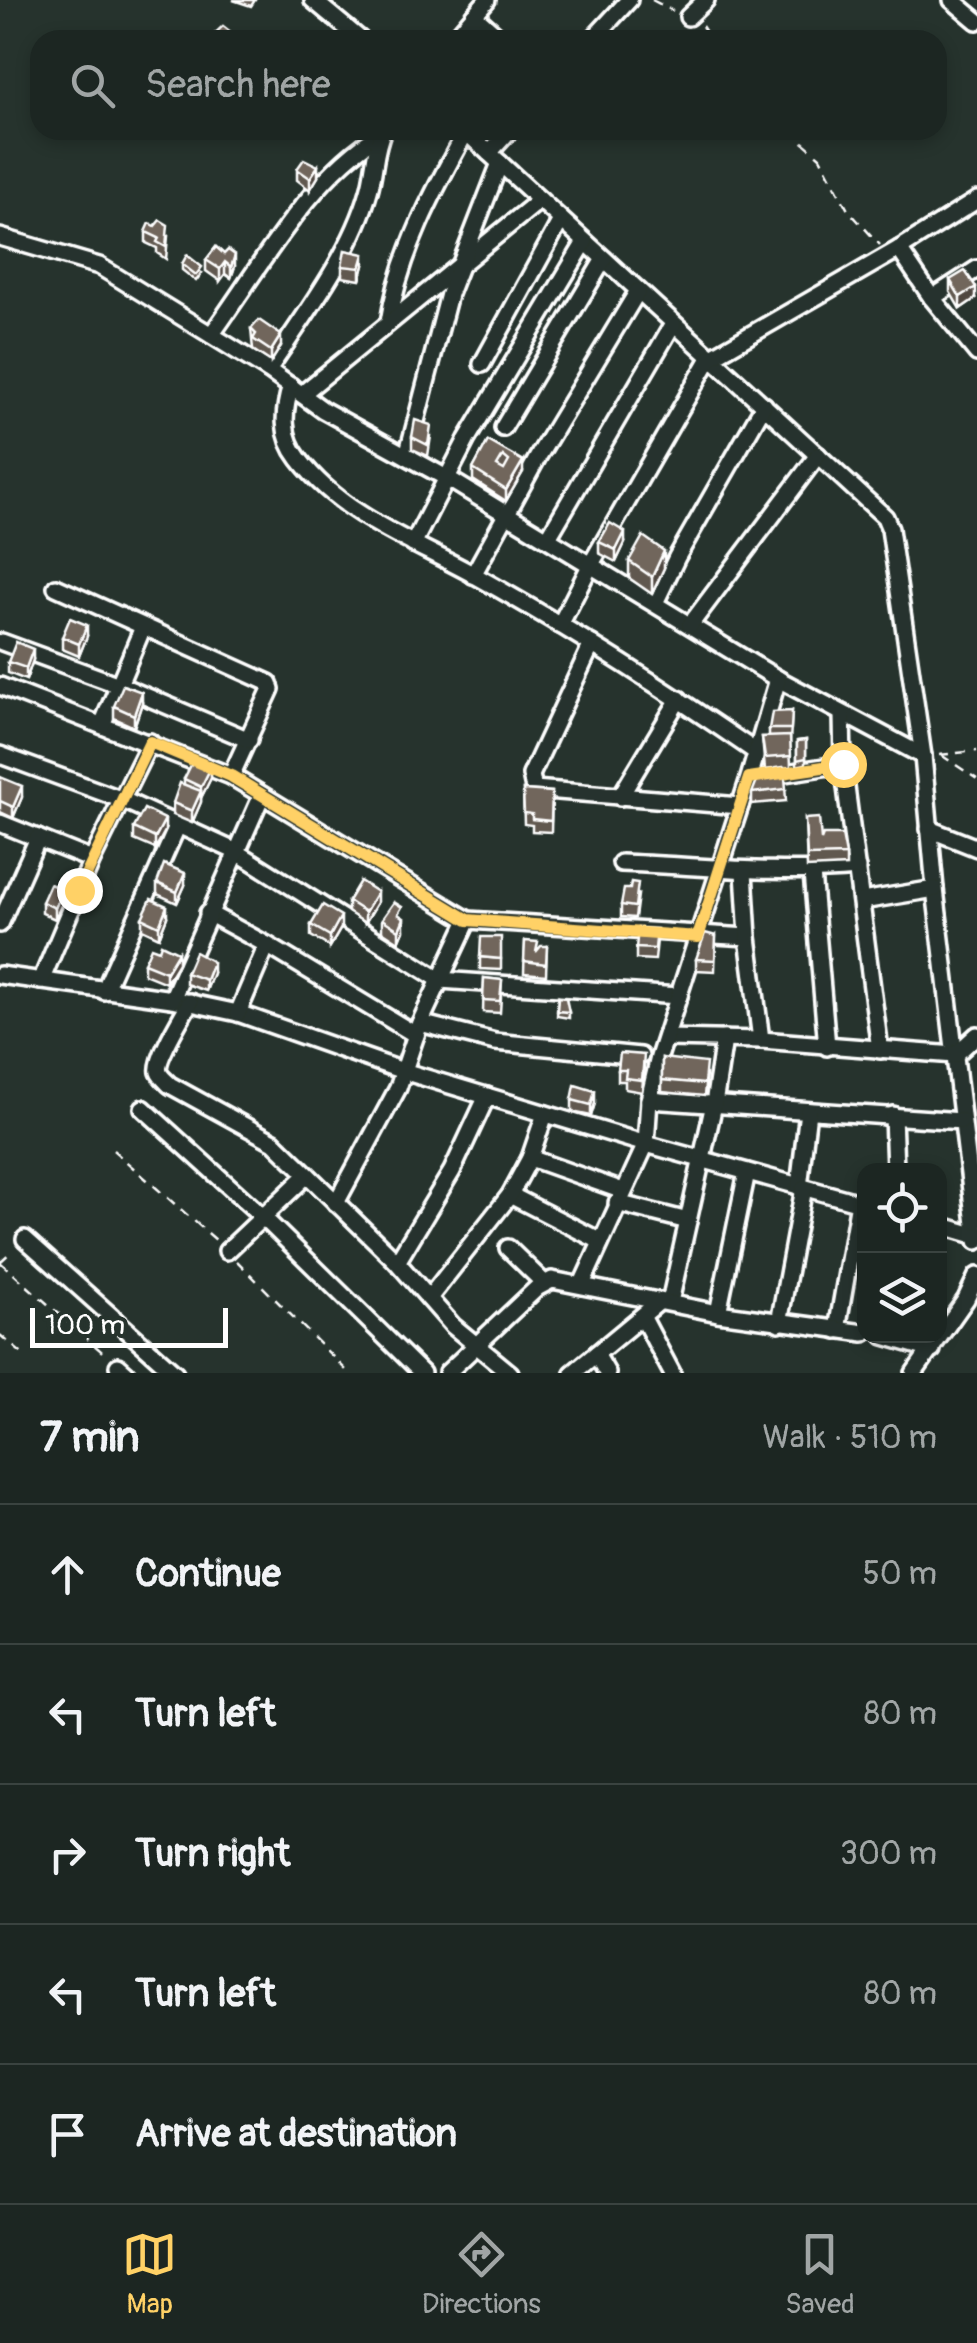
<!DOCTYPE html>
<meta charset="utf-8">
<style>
body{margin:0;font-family:Pangolin,sans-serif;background:#252e2a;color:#f1f3f6}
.controls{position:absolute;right:30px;bottom:30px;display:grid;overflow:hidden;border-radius:20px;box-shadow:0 5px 15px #0003}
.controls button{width:90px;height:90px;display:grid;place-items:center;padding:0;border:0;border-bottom:2px solid #3a4340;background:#1c2622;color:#f1f3f6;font:50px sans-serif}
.scale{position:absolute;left:30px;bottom:25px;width:198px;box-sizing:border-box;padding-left:10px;border:5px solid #fff;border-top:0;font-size:28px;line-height:35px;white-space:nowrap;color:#fff;-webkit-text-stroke:8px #26332d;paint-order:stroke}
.stop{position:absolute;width:30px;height:30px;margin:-22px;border:8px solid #ffd166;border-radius:50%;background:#fff}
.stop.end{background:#ffd166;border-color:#fff;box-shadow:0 2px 10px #0008}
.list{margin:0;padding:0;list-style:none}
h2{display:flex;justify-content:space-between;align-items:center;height:130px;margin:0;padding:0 40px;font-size:42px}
h2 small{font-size:32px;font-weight:400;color:#a0a5a5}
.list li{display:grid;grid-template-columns:65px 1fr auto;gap:30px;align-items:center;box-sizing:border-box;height:140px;padding:0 40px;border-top:2px solid #3a4340}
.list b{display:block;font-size:38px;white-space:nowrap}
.list em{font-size:32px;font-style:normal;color:#a0a5a5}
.icon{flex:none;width:55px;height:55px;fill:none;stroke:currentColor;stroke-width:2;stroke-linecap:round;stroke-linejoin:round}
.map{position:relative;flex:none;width:977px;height:1373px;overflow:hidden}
.search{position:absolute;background:#1c2622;box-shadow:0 5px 15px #0003;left:30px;right:30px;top:30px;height:110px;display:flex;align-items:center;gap:25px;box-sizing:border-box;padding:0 35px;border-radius:30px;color:#a0a5a5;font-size:38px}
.sheet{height:830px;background:#1c2622}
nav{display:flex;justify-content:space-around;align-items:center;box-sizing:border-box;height:140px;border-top:2px solid #3a4340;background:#1c2622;font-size:28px;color:#a0a5a5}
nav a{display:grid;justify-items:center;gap:5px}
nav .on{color:#ffd166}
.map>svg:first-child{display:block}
</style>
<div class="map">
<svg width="977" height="1373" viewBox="0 0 977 1373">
<rect width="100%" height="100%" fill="#26332d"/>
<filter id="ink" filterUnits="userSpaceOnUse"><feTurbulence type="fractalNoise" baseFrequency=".01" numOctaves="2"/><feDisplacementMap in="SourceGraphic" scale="20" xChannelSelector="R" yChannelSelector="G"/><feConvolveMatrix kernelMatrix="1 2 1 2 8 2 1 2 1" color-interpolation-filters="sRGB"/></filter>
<g filter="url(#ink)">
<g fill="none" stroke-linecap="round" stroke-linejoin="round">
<g stroke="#fff" stroke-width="22">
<g id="street">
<polyline points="313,0 361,40"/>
<polyline points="952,0 977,21"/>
<polyline points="474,15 502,40"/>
<polyline points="688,17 706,0"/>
<polyline points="453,40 487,0"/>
<polyline points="592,40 629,0"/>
<polyline points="464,130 885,517 890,529 923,756 935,889 977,1241"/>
<polyline points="489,153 510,130"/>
<polyline points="0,237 99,266 268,370 323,410 452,481 778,679 923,756"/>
<polyline points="899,249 932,298 977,353"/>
<polyline points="932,298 977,269"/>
<path d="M389 322C399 255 434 190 466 132"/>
<path d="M211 335C258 270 312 174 381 134"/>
<polyline points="482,364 561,220"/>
<path d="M268 370C304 316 352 253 369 191 375 171 374 150 383 130"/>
<path d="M291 386C283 412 281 436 299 459 343 517 415 542 476 576 573 630 665 689 756 752"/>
<polyline points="302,394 540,200"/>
<polyline points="503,428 604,259"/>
<polyline points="407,456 449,294 500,163"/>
<polyline points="548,538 673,324"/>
<polyline points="413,544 467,439 585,242"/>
<polyline points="473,575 539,455 638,291"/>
<polyline points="56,587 269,683 271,689 231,776"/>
<polyline points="655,603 677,557 764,405"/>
<polyline points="560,625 591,564 710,358 899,249 977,200"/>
<polyline points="690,625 818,455"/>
<polyline points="2,642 119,685 249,740"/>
<polyline points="592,644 531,775 534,789 740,806"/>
<polyline points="0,686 231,776 468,920 748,937"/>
<polyline points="842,715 843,764 880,1050"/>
<polyline points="102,725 143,627"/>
<polyline points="0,755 123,800 237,852 440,980 679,996"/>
<polyline points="753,778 843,764"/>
<polyline points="620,797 679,699"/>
<polyline points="0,823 92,860"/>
<polyline points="929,829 977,848"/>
<path d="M621 863C701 866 777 875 857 868"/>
<polyline points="744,872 748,937 761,1040"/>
<polyline points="812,873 827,1047"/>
<polyline points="862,901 935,889"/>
<polyline points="208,913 267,945 416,1035"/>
<polyline points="0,924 38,838"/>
<polyline points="0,975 172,999 238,1013 403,1071 646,1144 864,1204"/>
<polyline points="41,981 92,860 150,742"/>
<polyline points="104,991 177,827"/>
<polyline points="172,999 262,795"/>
<path d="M190 1002C183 1015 155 1060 159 1072 160 1076 168 1083 170 1085L274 1142 397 1262 453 1326 510 1373"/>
<polyline points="238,1013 267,945"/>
<polyline points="420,1023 495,1042 640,1056"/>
<polyline points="667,1038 761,1040 955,1055 977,1035"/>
<polyline points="649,1100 962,1121"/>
<polyline points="143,1108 263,1217 422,1373"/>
<polyline points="893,1115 895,1170"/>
<polyline points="530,1158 623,1191"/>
<polyline points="799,1187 808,1111"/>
<polyline points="510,1195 600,1241"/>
<polyline points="336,1203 398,1088 420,1023 468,920"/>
<polyline points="617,1203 688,1221"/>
<polyline points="940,1225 977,1236"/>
<polyline points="25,1239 175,1373"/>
<polyline points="508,1248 544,1283"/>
<polyline points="227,1251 307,1175"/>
<polyline points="397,1262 452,1171 487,1096"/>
<polyline points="582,1284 646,1144 649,1100 659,1057 749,778 778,679"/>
<polyline points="429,1298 510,1195 530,1158 545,1114"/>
<polyline points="670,1302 714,1104 724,1039"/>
<polyline points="718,1313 747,1172"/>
<polyline points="643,1318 672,1373"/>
<polyline points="779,1323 804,1188"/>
<polyline points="837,1330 859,1202"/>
<polyline points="884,1336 932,1350"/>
<polyline points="596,1354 607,1373"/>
<polyline points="118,1366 126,1373"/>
<polyline points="447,1373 537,1288 552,1280 718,1313 864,1333"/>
<polyline points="573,1373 660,1301"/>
<polyline points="914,1373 966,1299 977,1276"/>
</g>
</g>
<g stroke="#fff" stroke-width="2.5" stroke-dasharray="10 8" stroke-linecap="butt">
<polyline points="652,0 673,11"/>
<polyline points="702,26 711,40"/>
<polyline points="789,130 820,157 848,210 880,245"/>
<polyline points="939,755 977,751"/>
<polyline points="941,755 977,779"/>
<polyline points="113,1150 217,1241"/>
<polyline points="237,1261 349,1373"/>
<polyline points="0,1262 108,1357"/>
<polyline points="0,1262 13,1250"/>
<polyline points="0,1335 27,1358"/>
</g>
<use href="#street" stroke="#26332d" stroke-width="15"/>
</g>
<g fill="#61584f" stroke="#fff" stroke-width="2.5">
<polygon points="233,0 255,0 251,6"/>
<polygon points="297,169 318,177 310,190 297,180"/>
<polygon points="146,232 168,236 166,259 157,253 157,248 146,243"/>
<polygon points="216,247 235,266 231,278 225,274 220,281 206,271 206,260"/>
<polygon points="182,264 202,273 196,281 182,270"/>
<polygon points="364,265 360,280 342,277 342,266"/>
<polygon points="950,280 976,298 960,309 950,292"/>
<polygon points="251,329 281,346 271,362 253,350"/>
<polygon points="431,436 428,456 412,449 412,437"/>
<polygon points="488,441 523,472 506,501 473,480 473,469"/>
<polygon points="599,542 625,543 616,562 599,553"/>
<polygon points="629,561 664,568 652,594 629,578"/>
<polygon points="87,636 79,656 62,649 62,637"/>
<polygon points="33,660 26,680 8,673 8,662"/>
<polygon points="142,703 134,727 114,718 114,706"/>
<polygon points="792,711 790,741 791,767 784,768 786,801 752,804 752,793 769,779 775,778 775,769 765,770 762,737 769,737 769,729"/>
<polygon points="806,740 806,764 797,766 797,741"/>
<polygon points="0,777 22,797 13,818 0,812"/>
<polygon points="211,778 201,798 201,802 192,823 173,815 173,803 184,784 184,779"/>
<polygon points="523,790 552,792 551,832 532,831 532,825 524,824"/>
<polygon points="805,819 821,840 846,855 846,866 807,868"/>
<polygon points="134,828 165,831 155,849 134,840"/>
<polygon points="157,883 185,885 177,903 157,894"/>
<polygon points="638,895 635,918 621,917 621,905"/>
<polygon points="63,901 55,919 42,913 42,902"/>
<polygon points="348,901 377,903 365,923 348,912"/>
<polygon points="167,917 159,937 142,929 142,918"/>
<polygon points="402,917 404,930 399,942 382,931 382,919"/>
<polygon points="311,925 341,928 330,947 311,936"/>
<polygon points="716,936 715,971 696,970 696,959"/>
<polygon points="657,940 655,960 636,959 636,948"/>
<polygon points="525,941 538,949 547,946 546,975 524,973"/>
<polygon points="480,957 501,959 501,970 480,969"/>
<polygon points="144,963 178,963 166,983 144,974"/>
<polygon points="186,973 213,973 206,991 186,984"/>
<polygon points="484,978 502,980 500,1013 483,1012"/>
<polygon points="558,997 569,1012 569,1018 557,1016"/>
<polygon points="662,1058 706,1074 704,1096 662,1092"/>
<polygon points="644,1067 642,1092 625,1089 625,1081 618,1081 618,1070"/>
<polygon points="572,1100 595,1103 591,1116 572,1112"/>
</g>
<g fill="#4f4740" stroke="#fff" stroke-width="2.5">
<polygon points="318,166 318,177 310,190 310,178"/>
<polygon points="364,254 364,265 360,280 360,268"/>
<polygon points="235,255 235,266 231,278 231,267"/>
<polygon points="225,262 225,274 220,281 220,269"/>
<polygon points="976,287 976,298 960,309 960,297"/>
<polygon points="281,335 281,346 271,362 271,351"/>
<polygon points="523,461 523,472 506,501 506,490"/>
<polygon points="625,532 625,543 616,562 616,550"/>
<polygon points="664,551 664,568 652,594 652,577"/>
<polygon points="87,625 87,636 79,656 79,644"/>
<polygon points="33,649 33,660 26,680 26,668"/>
<polygon points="142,692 142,703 134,727 134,715"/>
<polygon points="211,767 211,778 201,798 201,787"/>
<polygon points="22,786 22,797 13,818 13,807"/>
<polygon points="201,791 201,802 192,823 192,811"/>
<polygon points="165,819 165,831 155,849 155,838"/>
<polygon points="185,873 185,885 177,903 177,892"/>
<polygon points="63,890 63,901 55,919 55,908"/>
<polygon points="377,892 377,903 365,923 365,912"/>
<polygon points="167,906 167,917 159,937 159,926"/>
<polygon points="341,916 341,928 330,947 330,936"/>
<polygon points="404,918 404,930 399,942 399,930"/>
<polygon points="178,952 178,963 166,983 166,972"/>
<polygon points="213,962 213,973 206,991 206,980"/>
<polygon points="595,1091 595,1103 591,1116 591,1105"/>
</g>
<g fill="#71665c" stroke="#fff" stroke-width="2.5" fill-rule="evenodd">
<polygon points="223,26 241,40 208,40"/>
<polygon points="304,159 318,166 310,178 297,169"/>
<polygon points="160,220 168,225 166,247 157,242 159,238 146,232 150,223 155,226"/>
<polygon points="216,247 224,254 228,250 235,255 231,267 225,262 220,269 206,260"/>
<polygon points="345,250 364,254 360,268 342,266"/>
<polygon points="187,255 202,267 196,275 182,264"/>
<polygon points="965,271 976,287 960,297 950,280"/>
<polygon points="259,320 281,335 271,351 253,339 256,334 251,329"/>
<polygon points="415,420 431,425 428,445 412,437"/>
<path d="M488 441 523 461 506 490 473 469ZM503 456 509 461 504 470 497 466Z"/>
<polygon points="610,523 625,532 616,550 599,542"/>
<polygon points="643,536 664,551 652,577 629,561"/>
<polygon points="70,618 87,625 79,644 62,637"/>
<polygon points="16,642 33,649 26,668 8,662"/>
<polygon points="123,685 142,692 134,715 114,706"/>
<polygon points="792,711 791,729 769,729 772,712"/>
<polygon points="790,736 791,756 765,758 762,737"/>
<polygon points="806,740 806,758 797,760 797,741"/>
<polygon points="194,759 211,767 201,787 184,779"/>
<polygon points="784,767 786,789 752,793 761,770 769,770 768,779 775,778 775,768"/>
<polygon points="0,777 22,786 13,807 0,801"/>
<polygon points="180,783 201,791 192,811 173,803"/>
<polygon points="523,790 552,792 551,821 532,819 532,814 524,813"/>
<polygon points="144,809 165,819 155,838 134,828"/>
<polygon points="819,818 821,840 823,835 842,835 846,855 807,856 805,819"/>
<polygon points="164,864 185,873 177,892 157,883"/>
<polygon points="360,881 377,892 365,912 348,901"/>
<polygon points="631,882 638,883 635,907 621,905 624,889 630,889"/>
<polygon points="50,884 63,890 55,908 42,902"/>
<polygon points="151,899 167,906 159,926 142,918"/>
<polygon points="394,902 402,907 398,914 404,918 399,930 382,919"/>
<polygon points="323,905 341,916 330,936 311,925"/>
<polygon points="638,928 657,929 655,949 636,948"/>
<polygon points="705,933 716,936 715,960 696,959"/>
<polygon points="481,937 501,937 501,959 480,957"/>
<polygon points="525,941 538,942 536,952 541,946 547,946 546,964 524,961"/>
<polygon points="161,944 178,952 166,972 144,963 151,947 159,950"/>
<polygon points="195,952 213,962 206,980 186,973"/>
<polygon points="484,978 502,980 500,1001 483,1000"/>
<polygon points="558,997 566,998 569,1012 557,1011"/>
<polygon points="620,1053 644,1055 642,1080 625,1078 626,1070 618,1070"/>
<polygon points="662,1058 706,1063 704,1084 662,1080"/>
<polygon points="575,1085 595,1091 591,1105 572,1100"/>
</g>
</g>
<g fill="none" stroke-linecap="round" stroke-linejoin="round" filter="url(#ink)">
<polyline stroke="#ffd166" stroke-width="12" points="79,890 150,742 231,776 468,920 698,937 749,778 843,764"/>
</g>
</svg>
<div class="controls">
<button><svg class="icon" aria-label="locate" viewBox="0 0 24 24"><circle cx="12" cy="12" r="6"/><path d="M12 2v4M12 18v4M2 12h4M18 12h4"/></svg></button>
<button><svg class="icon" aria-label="layers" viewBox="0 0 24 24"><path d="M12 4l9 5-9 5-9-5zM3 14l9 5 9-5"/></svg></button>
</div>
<div class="scale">100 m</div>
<div class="stop" style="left:843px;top:764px"></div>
<div class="stop end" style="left:79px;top:890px"></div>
<div class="search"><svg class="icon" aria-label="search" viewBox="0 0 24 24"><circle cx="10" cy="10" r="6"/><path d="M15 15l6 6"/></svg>Search here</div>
</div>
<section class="sheet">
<h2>7 min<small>Walk · 510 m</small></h2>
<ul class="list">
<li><svg class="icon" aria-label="ahead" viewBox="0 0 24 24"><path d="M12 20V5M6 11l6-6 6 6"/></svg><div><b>Continue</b></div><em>50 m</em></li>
<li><svg class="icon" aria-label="left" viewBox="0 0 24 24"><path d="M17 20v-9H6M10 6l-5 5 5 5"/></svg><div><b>Turn left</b></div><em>80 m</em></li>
<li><svg class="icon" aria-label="right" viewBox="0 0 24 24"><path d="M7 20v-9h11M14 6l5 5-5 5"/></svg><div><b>Turn right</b></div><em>300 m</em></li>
<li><svg class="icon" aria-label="left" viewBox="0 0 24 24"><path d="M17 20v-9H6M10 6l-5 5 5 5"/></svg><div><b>Turn left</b></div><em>80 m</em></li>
<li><svg class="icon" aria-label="arrive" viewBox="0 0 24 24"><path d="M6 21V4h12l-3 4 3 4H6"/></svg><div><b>Arrive at destination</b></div></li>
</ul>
</section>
<nav>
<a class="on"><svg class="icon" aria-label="map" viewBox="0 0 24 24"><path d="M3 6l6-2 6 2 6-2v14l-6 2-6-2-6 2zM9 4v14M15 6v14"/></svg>Map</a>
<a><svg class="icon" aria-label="directions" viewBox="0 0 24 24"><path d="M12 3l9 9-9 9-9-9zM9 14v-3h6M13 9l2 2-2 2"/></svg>Directions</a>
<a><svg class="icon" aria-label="saved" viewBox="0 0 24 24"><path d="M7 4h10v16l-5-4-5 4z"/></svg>Saved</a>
</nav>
